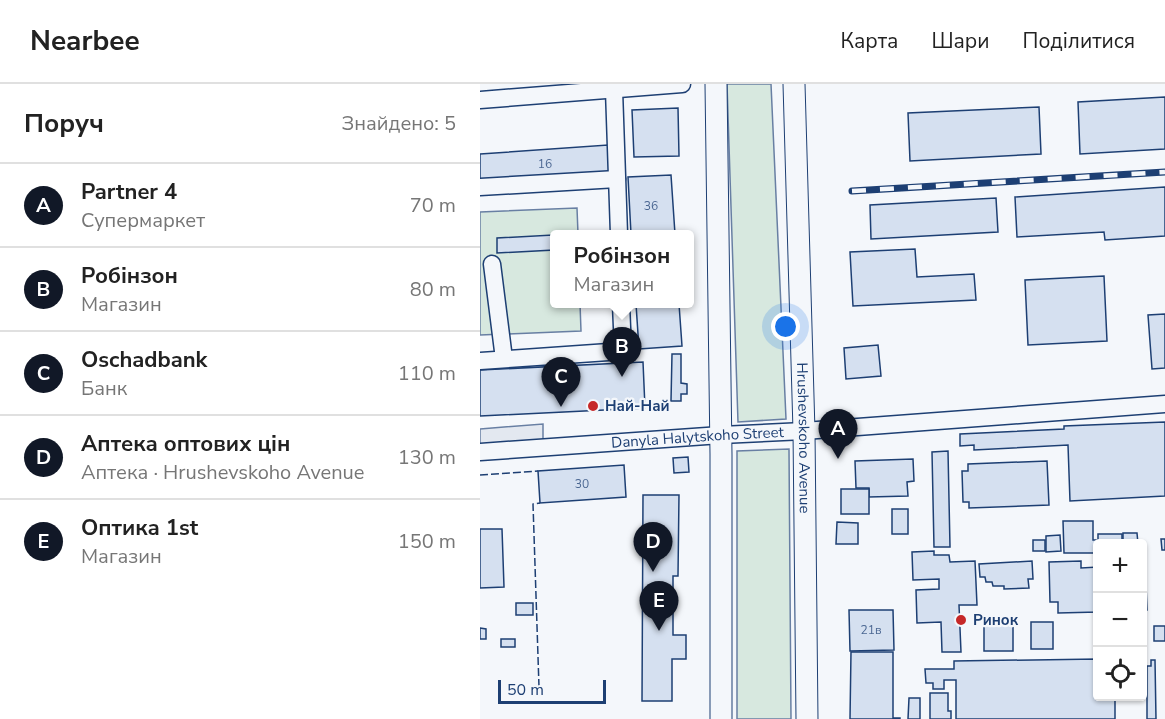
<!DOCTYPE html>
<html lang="uk">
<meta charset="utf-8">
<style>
body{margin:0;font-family:"Nunito Sans",sans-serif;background:#f2f2f2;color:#222}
.controls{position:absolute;right:18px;bottom:18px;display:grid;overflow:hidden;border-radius:6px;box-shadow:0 2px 4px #0004}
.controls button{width:54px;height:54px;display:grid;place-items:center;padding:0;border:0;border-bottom:2px solid #e0e0e0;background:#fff;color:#222;font:30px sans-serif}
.scale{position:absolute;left:18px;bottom:15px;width:108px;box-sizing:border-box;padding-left:6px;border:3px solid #1d3f73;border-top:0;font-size:16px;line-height:21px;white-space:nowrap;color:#1d3f73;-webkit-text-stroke:4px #f4f7fb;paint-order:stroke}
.you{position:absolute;left:306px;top:243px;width:21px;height:21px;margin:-15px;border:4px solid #fff;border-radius:50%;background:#1a73e8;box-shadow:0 0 0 9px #1a73e833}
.badge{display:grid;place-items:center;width:39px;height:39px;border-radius:50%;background:#111827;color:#fff;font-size:20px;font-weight:700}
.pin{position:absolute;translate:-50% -50px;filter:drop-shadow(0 2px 3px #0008)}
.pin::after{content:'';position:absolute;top:32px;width:21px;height:18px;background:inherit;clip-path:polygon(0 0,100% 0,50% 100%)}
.popup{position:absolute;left:70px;top:146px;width:144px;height:78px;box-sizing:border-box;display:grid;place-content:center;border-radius:6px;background:#fff;filter:drop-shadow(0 2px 4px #0005);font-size:20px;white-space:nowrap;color:#767676}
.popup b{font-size:22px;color:#222}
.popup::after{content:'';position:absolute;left:50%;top:100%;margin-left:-12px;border:12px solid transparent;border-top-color:#fff}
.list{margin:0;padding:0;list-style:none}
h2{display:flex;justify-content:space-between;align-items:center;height:78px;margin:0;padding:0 24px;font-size:26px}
h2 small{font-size:20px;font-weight:400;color:#767676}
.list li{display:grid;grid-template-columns:39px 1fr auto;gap:18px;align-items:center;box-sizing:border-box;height:84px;padding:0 24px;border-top:2px solid #e0e0e0}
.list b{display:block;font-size:22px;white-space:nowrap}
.list p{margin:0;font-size:20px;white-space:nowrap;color:#767676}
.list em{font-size:20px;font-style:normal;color:#767676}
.icon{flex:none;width:33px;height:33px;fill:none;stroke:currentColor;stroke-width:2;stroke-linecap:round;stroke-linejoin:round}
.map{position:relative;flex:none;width:685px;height:635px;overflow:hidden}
header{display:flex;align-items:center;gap:36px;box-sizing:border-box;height:84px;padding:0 30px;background:#fff;border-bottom:2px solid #e0e0e0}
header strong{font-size:28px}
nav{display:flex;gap:33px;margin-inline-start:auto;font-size:21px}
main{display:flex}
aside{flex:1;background:#fff}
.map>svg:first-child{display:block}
</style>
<header>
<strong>Nearbee</strong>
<nav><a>Карта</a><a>Шари</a><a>Поділитися</a></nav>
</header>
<main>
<aside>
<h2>Поруч<small>Знайдено: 5</small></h2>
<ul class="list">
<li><span class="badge">A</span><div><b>Partner 4</b><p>Супермаркет</p></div><em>70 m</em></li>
<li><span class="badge">B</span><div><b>Робінзон</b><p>Магазин</p></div><em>80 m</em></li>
<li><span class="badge">C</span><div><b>Oschadbank</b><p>Банк</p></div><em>110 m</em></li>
<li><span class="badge">D</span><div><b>Аптека оптових цін</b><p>Аптека · Hrushevskoho Avenue</p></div><em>130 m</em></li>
<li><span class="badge">E</span><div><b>Оптика 1st</b><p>Магазин</p></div><em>150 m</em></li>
</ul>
</aside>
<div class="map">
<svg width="685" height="635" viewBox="0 0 685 635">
<rect width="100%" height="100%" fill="#f4f7fb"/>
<g fill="#d7e8df" stroke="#687fa3" stroke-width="1.5">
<polygon points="247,0 291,0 306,335 258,338"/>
<polygon points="97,124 98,150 74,150 74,220 100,220 101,247 0,251 0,128"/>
<polygon points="309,365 311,635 257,635 257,367"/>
</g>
<polygon fill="#e3e8f0" stroke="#687fa3" stroke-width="1.5" points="63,340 63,356 0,361 0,345"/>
<g fill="#d5e0f0" stroke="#1d3f73" stroke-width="1.5">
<polygon points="685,13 685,65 600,70 598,18"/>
<polygon points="559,23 561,70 430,77 428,29"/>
<polygon points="198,24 199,72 154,73 152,26"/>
<polygon points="128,61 130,90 0,99 0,70"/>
<polygon points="191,91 195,150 151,150 148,93"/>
<polygon points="685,103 685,152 625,156 624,148 537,153 535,113"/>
<polygon points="516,114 518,148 391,155 390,121"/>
<polygon points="73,151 74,166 17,169 17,154"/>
<polygon points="435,165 437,193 494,190 496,216 373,222 370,168"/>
<polygon points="624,192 627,257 548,261 545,196"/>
<polygon points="156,220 199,220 202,262 159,265"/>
<polygon points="685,230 685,284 672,285 668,231"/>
<polygon points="398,261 401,292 366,295 364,264"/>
<polygon points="192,270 201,270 201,299 207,300 207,310 201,310 201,317 191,317"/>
<polygon points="163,278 165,324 0,332 0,286"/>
<polygon points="685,338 685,412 590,417 588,361 494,366 494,361 480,362 480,350 584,345 584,342"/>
<polygon points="468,367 470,463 454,463 452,368"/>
<polygon points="208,373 209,388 194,389 193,374"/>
<polygon points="433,375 434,397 427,398 428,412 389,413 389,404 376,404 375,377"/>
<polygon points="567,377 569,421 489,424 489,418 483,418 482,387 488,387 488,380"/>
<polygon points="144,381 146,413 60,419 58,387"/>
<rect x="361" y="405" width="28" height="25"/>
<polygon points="163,411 199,411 198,492 193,492 193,551 206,551 206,575 192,575 192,617 162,617"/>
<rect x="412" y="425" width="16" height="25"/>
<polygon points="583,437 613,437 613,456 618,456 618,450 642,450 642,460 618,460 618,469 584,469"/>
<polygon points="357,438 378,439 378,460 356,460"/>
<polygon points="0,445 22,445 24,503 0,504"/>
<polygon points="643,449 657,449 658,460 643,460"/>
<polygon points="580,451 581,467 566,468 566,452"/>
<polygon points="681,455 685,455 685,466 682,466"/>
<rect x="553" y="456" width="12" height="11"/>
<polygon points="454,467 454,471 469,471 470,478 495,477 497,521 479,521 481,568 462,568 461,538 437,539 436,506 459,505 459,495 433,496 432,468"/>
<polygon points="662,475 665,475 667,526 662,526"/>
<polygon points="552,477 553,495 548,495 549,504 524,505 524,502 513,502 512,498 506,498 505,493 500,493 499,480"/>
<polygon points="601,477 601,484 618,483 618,528 578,529 578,518 570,518 569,478"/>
<rect x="36" y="519" width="17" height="12"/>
<polygon points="369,526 413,526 414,566 370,567"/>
<polygon points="515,535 533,535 533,567 504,567 504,539 515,539"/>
<rect x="551" y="538" width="22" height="27"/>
<rect x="674" y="542" width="11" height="15"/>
<polygon points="0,544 6,545 6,555 0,555"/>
<rect x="21" y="555" width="14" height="8"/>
<polygon points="371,568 413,568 413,634 420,634 420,635 370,635"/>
<polygon points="618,575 618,612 635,612 635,635 476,635 476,596 464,596 464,605 453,605 453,599 446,599 445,585 474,585 474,577"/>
<polygon points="671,576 675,576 676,635 667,635 667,582 671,582"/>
<polygon points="450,609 468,609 468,627 471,627 471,635 450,635"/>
<polygon points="429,614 440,614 440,635 428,635"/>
</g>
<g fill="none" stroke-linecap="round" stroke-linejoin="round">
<g stroke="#1d3f73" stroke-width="19">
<g id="minor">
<polyline points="134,6 139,150"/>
<polyline points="0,16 202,0"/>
<polyline points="0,103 137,95"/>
<polyline points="12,180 24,275"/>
<polyline points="0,277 143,267 141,220"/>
<path id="s1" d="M0 368 241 351 324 347 685 320"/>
</g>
</g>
<g stroke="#1d3f73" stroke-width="23">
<g id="major">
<polyline points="236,0 241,370 241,635"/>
<path id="s2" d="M314 0 324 347 327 635"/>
</g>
</g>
<use href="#minor" stroke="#f4f7fb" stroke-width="16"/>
<use href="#major" stroke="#f4f7fb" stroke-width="21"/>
<g stroke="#1d3f73" stroke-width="7">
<polyline id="rail" points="372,107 685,88"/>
</g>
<use href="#rail" stroke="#f4f7fb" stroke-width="4.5" stroke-dasharray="14" stroke-linecap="butt"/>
<g stroke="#1d3f73" stroke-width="1.5" stroke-dasharray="8 3" stroke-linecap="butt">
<polyline points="0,391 58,387"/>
<polyline points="59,603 53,420 60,419"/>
</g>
</g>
<g fill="#c62828" stroke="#f4f7fb" stroke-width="2">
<circle cx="113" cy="322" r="6"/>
<circle cx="481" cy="536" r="6"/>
</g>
<g text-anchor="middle" stroke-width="4.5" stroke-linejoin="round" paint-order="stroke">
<g font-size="12" fill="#4b6792">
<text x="65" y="84">16</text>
<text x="171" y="126">36</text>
<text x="102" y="404">30</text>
<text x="391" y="550">21в</text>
</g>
<g font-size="15" font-weight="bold" fill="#1d3f73" stroke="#f4f7fb" text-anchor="start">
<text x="125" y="327">Най-Най</text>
<text x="493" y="541">Ринок</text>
</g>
<g font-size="15" fill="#1d3f73" stroke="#f4f7fb">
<text dy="5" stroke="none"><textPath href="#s2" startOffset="354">Hrushevskoho Avenue</textPath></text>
<text dy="5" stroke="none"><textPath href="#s1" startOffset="218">Danyla Halytskoho Street</textPath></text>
</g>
</g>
</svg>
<div class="controls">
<button>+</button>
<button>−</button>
<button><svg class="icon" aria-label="locate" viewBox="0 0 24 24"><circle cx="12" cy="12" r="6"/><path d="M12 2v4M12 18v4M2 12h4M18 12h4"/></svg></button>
</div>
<div class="scale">50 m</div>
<div class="you"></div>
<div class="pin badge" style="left:358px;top:375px">A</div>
<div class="pin badge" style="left:142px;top:293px">B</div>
<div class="popup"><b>Робінзон</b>Магазин</div>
<div class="pin badge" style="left:81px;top:323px">C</div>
<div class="pin badge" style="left:173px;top:488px">D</div>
<div class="pin badge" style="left:179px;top:547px">E</div>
</div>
</main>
